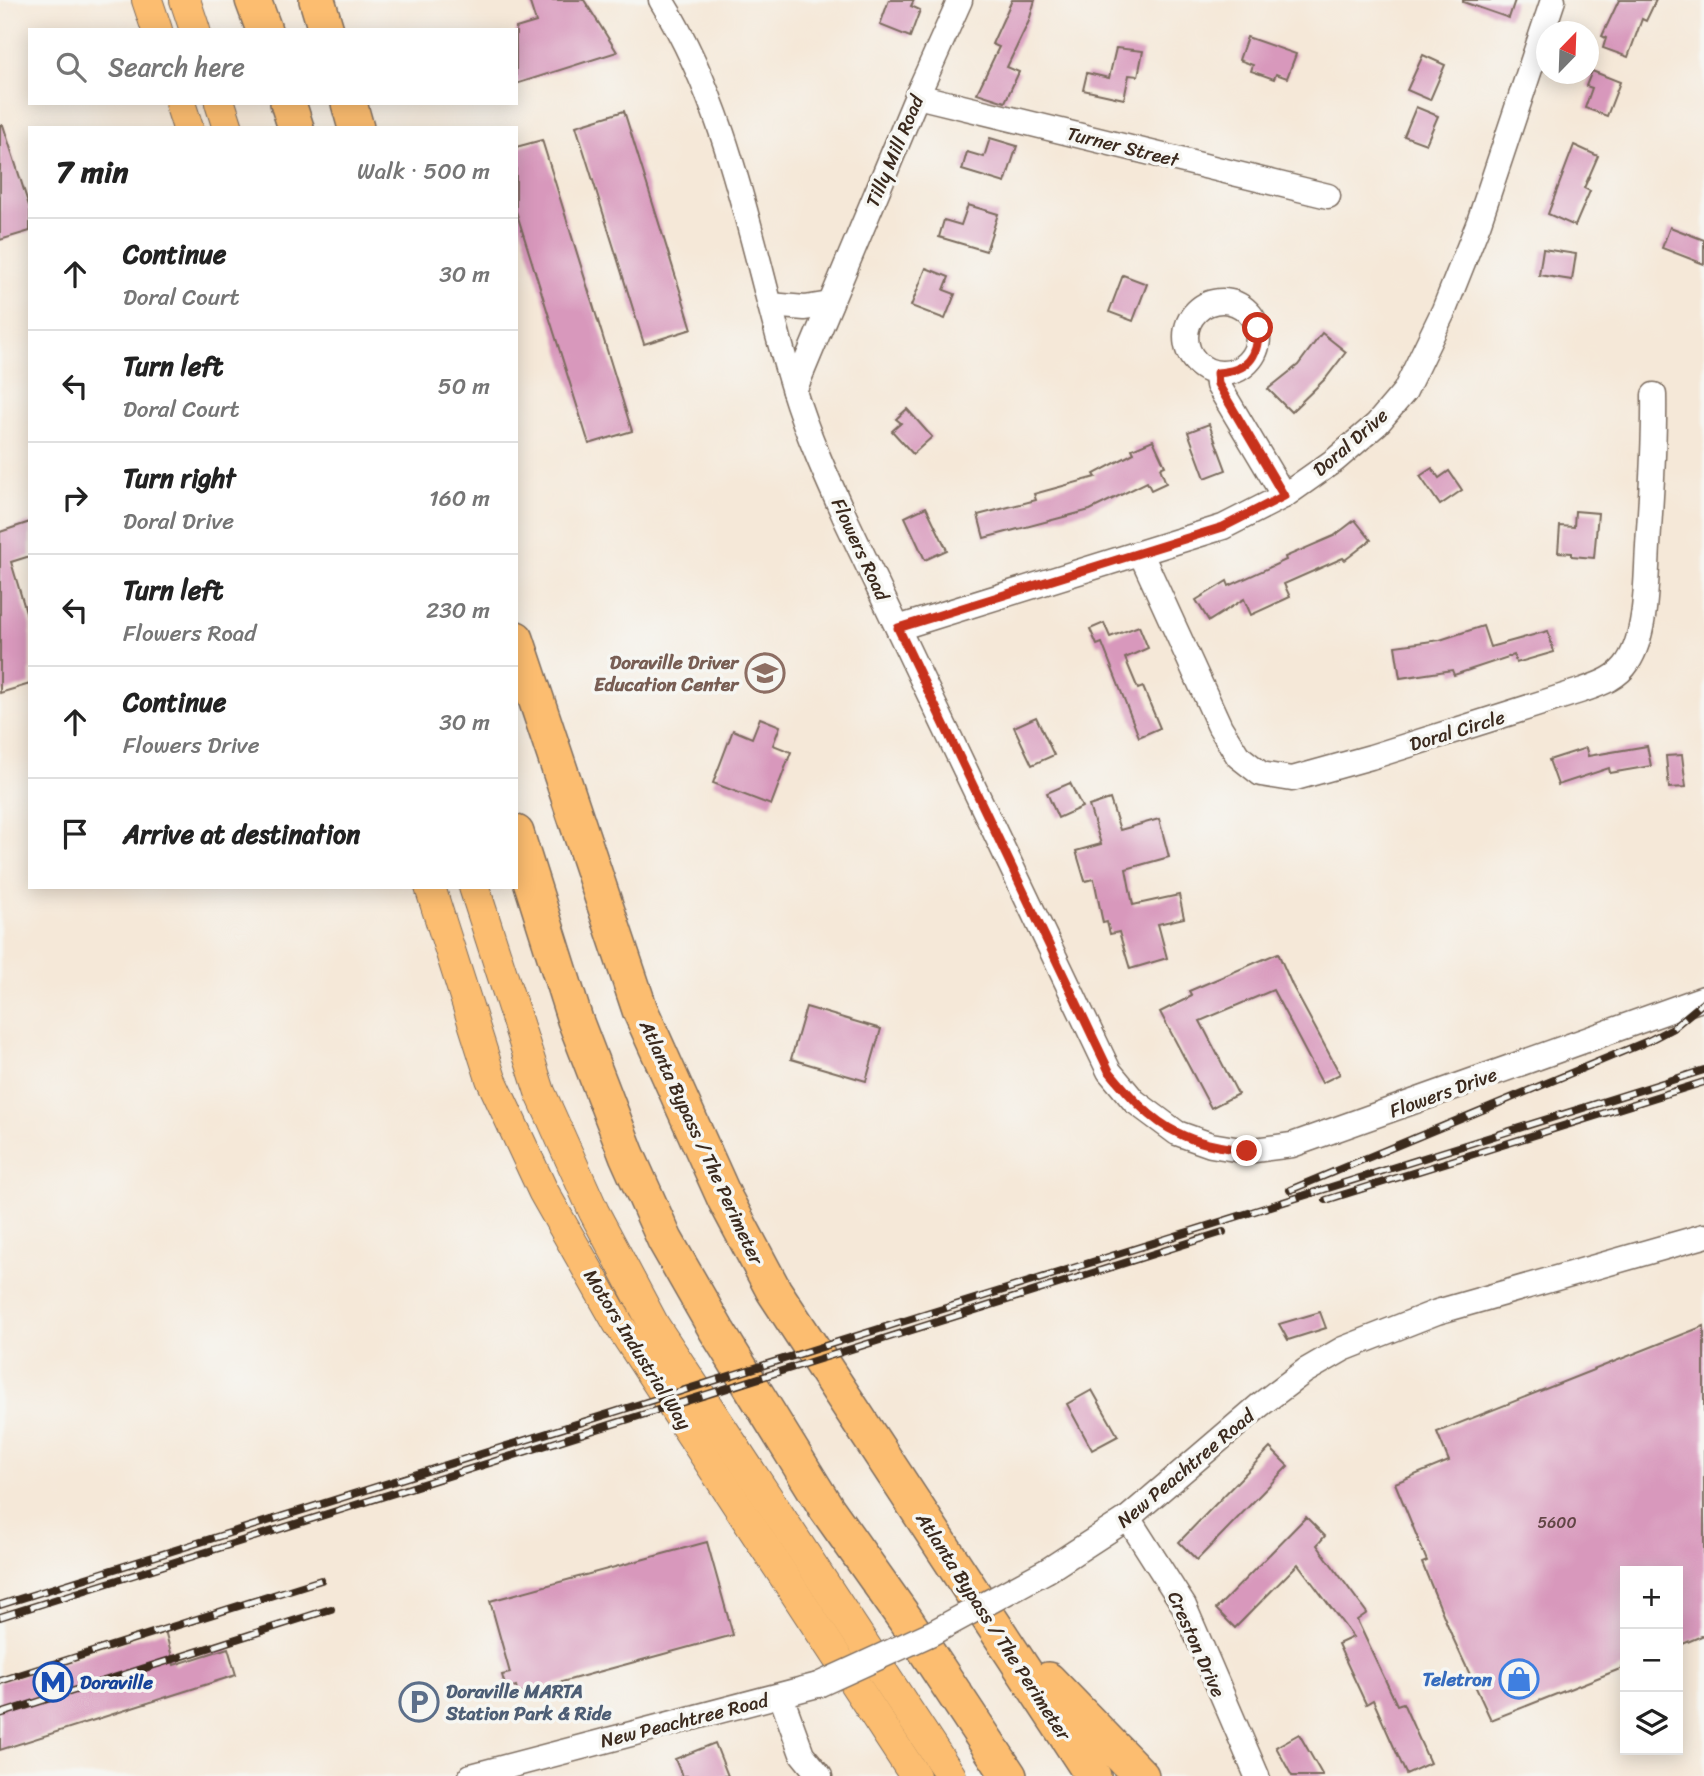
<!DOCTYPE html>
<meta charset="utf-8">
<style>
body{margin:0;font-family:Sriracha,sans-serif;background:#f2f2f2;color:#222}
.controls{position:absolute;right:21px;bottom:21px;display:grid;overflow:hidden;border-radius:0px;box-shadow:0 4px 18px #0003}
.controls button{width:63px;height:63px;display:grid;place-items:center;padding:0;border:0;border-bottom:2px solid #e0e0e0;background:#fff;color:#222;font:35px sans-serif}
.compass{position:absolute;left:1536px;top:21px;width:63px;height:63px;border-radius:50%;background:#fff;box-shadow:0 4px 18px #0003;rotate:23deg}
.stop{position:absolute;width:21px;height:21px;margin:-16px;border:5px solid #c8321e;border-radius:50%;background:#fff}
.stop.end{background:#c8321e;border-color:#fff;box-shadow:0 2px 7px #0008}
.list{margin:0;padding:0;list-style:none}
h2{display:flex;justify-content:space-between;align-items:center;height:91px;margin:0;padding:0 28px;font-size:30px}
h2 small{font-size:23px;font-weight:400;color:#767676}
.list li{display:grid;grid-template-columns:46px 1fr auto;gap:21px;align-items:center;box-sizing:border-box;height:112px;padding:0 28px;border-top:2px solid #e0e0e0}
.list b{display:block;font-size:26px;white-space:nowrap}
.list p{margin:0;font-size:23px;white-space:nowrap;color:#767676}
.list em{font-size:23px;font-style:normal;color:#767676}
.icon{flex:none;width:38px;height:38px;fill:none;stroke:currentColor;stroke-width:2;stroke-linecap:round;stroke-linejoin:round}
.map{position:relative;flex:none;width:1704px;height:1776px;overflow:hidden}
.search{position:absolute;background:#fff;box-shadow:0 4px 18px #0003;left:28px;top:28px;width:490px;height:77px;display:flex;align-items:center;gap:18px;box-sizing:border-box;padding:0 24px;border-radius:0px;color:#767676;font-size:26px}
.panel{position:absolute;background:#fff;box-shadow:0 4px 18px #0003;left:28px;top:126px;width:490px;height:763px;border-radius:0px}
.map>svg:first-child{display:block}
</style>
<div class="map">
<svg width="1704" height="1776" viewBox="0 0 1704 1776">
<rect width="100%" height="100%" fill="#f6f6f2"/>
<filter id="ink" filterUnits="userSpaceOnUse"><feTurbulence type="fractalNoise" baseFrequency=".0143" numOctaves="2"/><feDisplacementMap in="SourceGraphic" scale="14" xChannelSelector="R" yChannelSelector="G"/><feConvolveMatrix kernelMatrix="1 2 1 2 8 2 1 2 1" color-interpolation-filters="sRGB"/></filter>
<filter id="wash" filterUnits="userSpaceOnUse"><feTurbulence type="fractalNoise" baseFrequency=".00686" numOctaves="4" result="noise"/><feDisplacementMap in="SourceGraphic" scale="28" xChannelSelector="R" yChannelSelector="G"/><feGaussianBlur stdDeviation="1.57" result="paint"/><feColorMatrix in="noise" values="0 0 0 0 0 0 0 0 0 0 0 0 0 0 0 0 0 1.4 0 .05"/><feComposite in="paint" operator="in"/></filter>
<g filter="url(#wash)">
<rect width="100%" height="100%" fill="#f5e8d8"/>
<g id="blocks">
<g fill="#d898bc">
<polygon points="529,0 584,0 617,52 516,84 516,28 536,22"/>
<polygon points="889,0 914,0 911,6 920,10 910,37 880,25"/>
<polygon points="1012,0 1035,0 1029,21 1007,67 1019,72 1005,102 977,93 999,47 992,44"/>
<polygon points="1463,0 1515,0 1509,18 1463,2"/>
<polygon points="1619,0 1656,0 1646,21 1642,19 1628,57 1603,48 1606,38 1602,36"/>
<polygon points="1247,37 1296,54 1287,78 1276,74 1274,79 1251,71 1253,65 1239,60"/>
<polygon points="1116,48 1143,51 1138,76 1129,75 1124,99 1083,90 1087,73 1109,78"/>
<polygon points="1423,55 1445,65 1430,100 1407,90"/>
<polygon points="1592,71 1620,82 1607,116 1585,108 1592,88 1586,86"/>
<polygon points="1416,107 1438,116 1426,144 1404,136"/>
<polygon points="624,111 692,329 644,344 576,126"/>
<polygon points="0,125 3,125 30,209 30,231 0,240"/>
<polygon points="990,138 1017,146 1005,183 962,170 967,152 984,157"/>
<polygon points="542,140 632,431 589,444 516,211 516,147"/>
<polygon points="1574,145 1598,156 1584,188 1590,191 1575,226 1548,214"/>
<polygon points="968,205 998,214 986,251 939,237 944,220 961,225"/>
<polygon points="1670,227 1704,240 1704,264 1662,248"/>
<polygon points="1543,249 1576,254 1572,280 1539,275"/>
<polygon points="926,268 949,277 944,290 955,294 945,319 911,306"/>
<polygon points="1123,275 1147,284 1133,321 1109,312"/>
<polygon points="1322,333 1346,352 1326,378 1291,412 1268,389 1298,365"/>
<polygon points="907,409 932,437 913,454 892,431 901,423 896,419"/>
<polygon points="1209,424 1226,470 1205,478 1188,432"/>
<polygon points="1153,440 1165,466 1160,468 1166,483 1151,490 1147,482 1090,510 984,538 978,515 1036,500 1034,494 1096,477 1094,474 1134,453 1132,449"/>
<polygon points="1432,468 1439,478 1449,471 1462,490 1440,505 1420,476"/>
<polygon points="926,507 947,550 925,560 905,517"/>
<polygon points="1575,511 1598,513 1594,558 1572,556 1572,553 1558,552 1560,526 1574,527"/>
<polygon points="1355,520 1371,540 1345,560 1343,558 1284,584 1290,597 1251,615 1244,599 1209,621 1196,600 1227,581 1229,586 1286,560 1285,557 1334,536"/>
<polygon points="30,522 30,556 11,562 30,625 30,684 0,693 0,532"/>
<polygon points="1104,623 1110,637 1139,626 1148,648 1125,658 1138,689 1143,687 1160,728 1139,737 1102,643 1097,645 1090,629"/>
<polygon points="1483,626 1490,647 1548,631 1554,652 1516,663 1514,655 1454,675 1452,670 1400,678 1395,646 1440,640"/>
<polygon points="1036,717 1054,755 1032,765 1014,727"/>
<polygon points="760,718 780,726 773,745 791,752 771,805 713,783 733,730 752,738"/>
<polygon points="1647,746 1651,766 1610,773 1609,768 1558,785 1549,760 1586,748 1588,756"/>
<polygon points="1682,755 1686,787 1669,788 1666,756"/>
<polygon points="1070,783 1082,807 1058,818 1047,793"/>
<polygon points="1110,799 1120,830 1159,819 1169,857 1126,869 1133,905 1179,895 1184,918 1158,924 1167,958 1130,969 1119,932 1110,934 1107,922 1103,923 1094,879 1085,881 1076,851 1101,844 1089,806"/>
<polygon points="1278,953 1292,985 1340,1074 1322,1083 1273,990 1200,1021 1238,1094 1211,1108 1160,1012 1192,996 1189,991"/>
<polygon points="806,1007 881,1029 866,1081 791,1059"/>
<polygon points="1320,1312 1326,1328 1288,1340 1279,1324"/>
<polygon points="1704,1326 1704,1635 1678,1646 1678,1571 1625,1571 1625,1667 1491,1720 1452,1636 1422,1563 1427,1561 1395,1483 1449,1461 1437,1432"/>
<polygon points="1092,1390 1118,1436 1092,1450 1067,1404"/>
<polygon points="1270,1448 1288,1466 1197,1560 1179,1542"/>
<polygon points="1306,1517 1325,1536 1317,1545 1367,1613 1357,1620 1397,1705 1403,1703 1430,1763 1406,1774 1373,1700 1366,1704 1338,1644 1353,1637 1298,1564 1235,1628 1216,1609"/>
<polygon points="707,1542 733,1635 518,1694 516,1686 506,1689 502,1675 510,1673 490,1601"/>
<polygon points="165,1630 174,1665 228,1648 236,1675 0,1750 0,1682"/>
<polygon points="1299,1734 1323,1776 1292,1776 1276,1747"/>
<polygon points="715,1743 728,1776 682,1776 675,1759"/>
</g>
</g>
</g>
<g filter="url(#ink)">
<use href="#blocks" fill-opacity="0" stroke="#7c6c5f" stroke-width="2"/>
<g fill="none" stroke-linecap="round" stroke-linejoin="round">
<g stroke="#7c6c5f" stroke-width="27">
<g id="minor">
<path d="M661 0C734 118 753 258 793 388 807 434 827 478 847 522L1109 1071 1134 1101 1177 1133 1211 1145 1247 1151 1292 1145 1704 998"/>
<polyline points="917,96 1328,196"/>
<circle cx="1222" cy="337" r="36"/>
<polyline points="770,305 805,308 830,304"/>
<polyline points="1217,373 1218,385 1284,496"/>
<polyline points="794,391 917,96 960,0"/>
<path d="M1141 554 1220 727 1238 756 1261 774 1292 779 1371 757 1583 690C1600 684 1618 678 1628 662 1647 634 1646 579 1648 546 1651 495 1655 445 1654 395"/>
<polyline points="898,628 1223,527 1284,496 1335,460 1377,424 1405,391 1444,310 1479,222 1553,0"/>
<polyline points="1128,1518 1184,1606 1257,1776"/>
<polyline points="1048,1570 1128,1518 1260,1405 1305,1371 1343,1349 1437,1312 1704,1236"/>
<polyline points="781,1696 802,1754 820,1776"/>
<polyline points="471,1776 818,1685"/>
</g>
</g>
<g stroke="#7c6c5f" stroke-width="32">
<g id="major">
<polyline points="147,0 157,30"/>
<polyline points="185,0 195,30"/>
<polyline points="180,103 188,128"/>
<polyline points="220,103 228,128"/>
<polyline points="430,887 491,1079 543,1191 618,1323 915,1776"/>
<polyline points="474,887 540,1092 594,1212 654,1325 951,1776"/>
</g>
</g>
<g stroke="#7c6c5f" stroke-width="38">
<g id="highway">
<polyline points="253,0 264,30"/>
<polyline points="317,0 326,30"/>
<polyline points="288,103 296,128"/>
<polyline points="349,103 356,128"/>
<polyline points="516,639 640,1010 725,1199 774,1291 1093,1776"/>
<polyline points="516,833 575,1020 627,1155 665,1240 717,1331 827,1509 905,1619 1009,1776"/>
<polyline points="1048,1680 1141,1776"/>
</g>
</g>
<use href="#minor" stroke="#fff" stroke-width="24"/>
<use href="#major" stroke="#fcbd6f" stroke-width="30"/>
<use href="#highway" stroke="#fcbd6f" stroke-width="35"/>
<g stroke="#3b2a1e" stroke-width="8">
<g id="rail">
<polyline points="1290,1190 1648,1041 1673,1028 1704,1002"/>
<polyline points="1326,1200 1704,1082"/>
<polyline points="0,1605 1704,1070"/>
<polyline points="0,1617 1223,1232"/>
<polyline points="0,1681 321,1580"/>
<polyline points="0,1714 331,1609"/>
</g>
</g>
<use href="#rail" stroke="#f6f6f2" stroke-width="5" stroke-dasharray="16" stroke-linecap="butt"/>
<g stroke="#7c6c5f" stroke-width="27" stroke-linecap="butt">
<polyline id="minor-bridge" points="818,1685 932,1633 1048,1570"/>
</g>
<use href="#minor-bridge" stroke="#fff" stroke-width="24"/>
</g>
</g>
<g fill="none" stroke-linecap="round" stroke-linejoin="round" filter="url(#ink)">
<path stroke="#c8321e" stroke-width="9" d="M1247 1151C1224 1147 1199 1144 1178 1133 1150 1120 1128 1094 1109 1071L898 628 1223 527 1284 496 1218 384 1217 373C1247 371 1259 358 1258 328"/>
</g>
<defs>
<g id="school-ring" transform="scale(2.0125)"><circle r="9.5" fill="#f6f6f2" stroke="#8d6e63" stroke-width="1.5"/><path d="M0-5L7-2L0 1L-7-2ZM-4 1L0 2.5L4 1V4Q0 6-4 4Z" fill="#8d6e63"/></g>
<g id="shop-ring" transform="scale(2.0125)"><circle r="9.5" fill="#f6f6f2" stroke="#3f7fe0" stroke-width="1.5"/><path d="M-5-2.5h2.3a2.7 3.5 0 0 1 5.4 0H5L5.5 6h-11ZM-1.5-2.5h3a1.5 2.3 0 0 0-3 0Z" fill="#3f7fe0"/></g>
<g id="metro-ring" transform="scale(2.0125)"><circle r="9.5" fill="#f6f6f2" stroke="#1a4fb4" stroke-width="1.5"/><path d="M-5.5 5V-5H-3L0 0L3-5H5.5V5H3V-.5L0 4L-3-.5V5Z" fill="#1a4fb4"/></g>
<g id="parking-ring" transform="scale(2.0125)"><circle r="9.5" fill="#f6f6f2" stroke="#5c6f8a" stroke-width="1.5"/><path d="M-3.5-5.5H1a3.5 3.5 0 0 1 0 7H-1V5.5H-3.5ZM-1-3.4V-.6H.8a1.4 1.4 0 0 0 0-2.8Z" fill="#5c6f8a"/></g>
</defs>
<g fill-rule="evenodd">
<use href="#school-ring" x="765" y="673"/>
<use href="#shop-ring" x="1519" y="1679"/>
<use href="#metro-ring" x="53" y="1682"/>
<use href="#parking-ring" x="419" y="1702"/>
</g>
<g text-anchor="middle" stroke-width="7" stroke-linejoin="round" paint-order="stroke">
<g font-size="16" fill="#624646">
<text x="1557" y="1528">5600</text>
</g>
<g font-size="19" fill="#3b2a1e" stroke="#f6f6f2">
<text transform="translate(1123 146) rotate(14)" y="7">Turner Street</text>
<text transform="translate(894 151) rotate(-67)" y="7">Tilly Mill Road</text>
<text transform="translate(1350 442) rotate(-41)" y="7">Doral Drive</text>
<text transform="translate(861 549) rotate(65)" y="7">Flowers Road</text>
<text transform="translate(1457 730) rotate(-17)" y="7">Doral Circle</text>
<text transform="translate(1443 1092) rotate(-20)" y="7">Flowers Drive</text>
<text transform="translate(702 1142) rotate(65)" y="7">Atlanta Bypass / The Perimeter</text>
<text transform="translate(638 1349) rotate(58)" y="7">Motors Industrial Way</text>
<text transform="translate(1185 1468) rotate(-40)" y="7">New Peachtree Road</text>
<text transform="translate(994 1626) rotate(57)" y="7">Atlanta Bypass / The Perimeter</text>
<text transform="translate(1197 1644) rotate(66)" y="7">Creston Drive</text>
<text transform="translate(684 1720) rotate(-14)" y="7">New Peachtree Road</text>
</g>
<g font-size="19" font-weight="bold" fill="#785e54" stroke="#f6f6f2" text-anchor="end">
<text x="738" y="669">Doraville Driver<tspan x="738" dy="22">Education Center</tspan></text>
</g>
<g font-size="19" font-weight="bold" fill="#366cbe" stroke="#f6f6f2" text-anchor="end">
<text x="1492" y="1686">Teletron</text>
</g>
<g font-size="19" font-weight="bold" fill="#164399" stroke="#f6f6f2" text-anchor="start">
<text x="80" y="1689">Doraville</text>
</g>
<g font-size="19" font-weight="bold" fill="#4e5e75" stroke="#f6f6f2" text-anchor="start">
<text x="446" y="1698">Doraville MARTA<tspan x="446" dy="22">Station Park &amp; Ride</tspan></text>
</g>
</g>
</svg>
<div class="controls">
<button>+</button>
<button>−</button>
<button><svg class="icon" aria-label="layers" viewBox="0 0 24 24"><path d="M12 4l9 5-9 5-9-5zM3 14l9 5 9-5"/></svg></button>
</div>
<svg class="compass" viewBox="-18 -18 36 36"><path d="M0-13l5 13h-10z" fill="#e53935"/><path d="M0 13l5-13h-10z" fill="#767676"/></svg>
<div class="stop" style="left:1258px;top:328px"></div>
<div class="stop end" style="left:1247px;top:1151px"></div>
<div class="search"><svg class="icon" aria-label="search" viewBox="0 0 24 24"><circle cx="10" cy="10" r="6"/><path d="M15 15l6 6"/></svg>Search here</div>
<section class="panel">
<h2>7 min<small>Walk · 500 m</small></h2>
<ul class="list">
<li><svg class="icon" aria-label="ahead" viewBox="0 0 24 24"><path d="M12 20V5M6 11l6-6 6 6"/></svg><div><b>Continue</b><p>Doral Court</p></div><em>30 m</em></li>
<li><svg class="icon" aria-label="left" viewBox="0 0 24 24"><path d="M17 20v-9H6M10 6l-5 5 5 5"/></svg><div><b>Turn left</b><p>Doral Court</p></div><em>50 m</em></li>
<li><svg class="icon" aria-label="right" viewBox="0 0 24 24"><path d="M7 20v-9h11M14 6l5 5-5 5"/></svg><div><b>Turn right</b><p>Doral Drive</p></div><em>160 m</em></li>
<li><svg class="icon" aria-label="left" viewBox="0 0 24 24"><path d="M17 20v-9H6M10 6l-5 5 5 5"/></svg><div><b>Turn left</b><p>Flowers Road</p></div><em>230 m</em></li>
<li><svg class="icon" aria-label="ahead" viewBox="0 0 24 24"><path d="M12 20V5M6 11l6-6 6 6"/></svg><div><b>Continue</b><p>Flowers Drive</p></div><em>30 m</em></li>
<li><svg class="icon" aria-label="arrive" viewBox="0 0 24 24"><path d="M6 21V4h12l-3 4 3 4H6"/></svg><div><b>Arrive at destination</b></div></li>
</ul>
</section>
</div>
